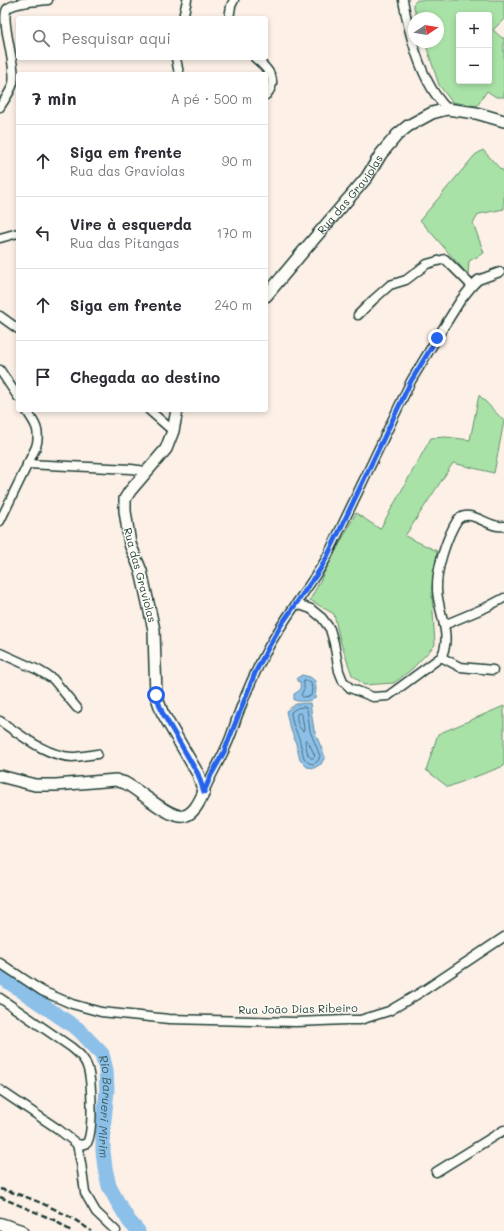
<!DOCTYPE html>
<html lang="pt">
<meta charset="utf-8">
<style>
body{margin:0;font-family:Mali,sans-serif;background:#f2f2f3;color:#2b2b33}
.controls{position:absolute;right:12px;top:12px;display:grid;overflow:hidden;border-radius:4px;box-shadow:0 2px 6px #0003}
.controls button{width:36px;height:36px;display:grid;place-items:center;padding:0;border:0;border-bottom:1px solid #e1e1e2;background:#fff;color:#2b2b33;font:20px sans-serif}
.compass{position:absolute;left:408px;top:12px;width:36px;height:36px;border-radius:50%;background:#fff;box-shadow:0 2px 6px #0003;rotate:78deg}
.stop{position:absolute;width:12px;height:12px;margin:-9px;border:3px solid #2563eb;border-radius:50%;background:#fff}
.stop.end{background:#2563eb;border-color:#fff;box-shadow:0 1px 4px #0008}
.list{margin:0;padding:0;list-style:none}
h2{display:flex;justify-content:space-between;align-items:center;height:52px;margin:0;padding:0 16px;font-size:17px}
h2 small{font-size:13px;font-weight:400;color:#7c7c81}
.list li{display:grid;grid-template-columns:26px 1fr auto;gap:12px;align-items:center;box-sizing:border-box;height:72px;padding:0 16px;border-top:1px solid #e1e1e2}
.list b{display:block;font-size:15px;white-space:nowrap}
.list p{margin:0;font-size:13px;white-space:nowrap;color:#7c7c81}
.list em{font-size:13px;font-style:normal;color:#7c7c81}
.icon{flex:none;width:22px;height:22px;fill:none;stroke:currentColor;stroke-width:2;stroke-linecap:round;stroke-linejoin:round}
.map{position:relative;flex:none;width:504px;height:1231px;overflow:hidden}
.search{position:absolute;background:#fff;box-shadow:0 2px 6px #0003;left:16px;top:16px;width:252px;height:44px;display:flex;align-items:center;gap:10px;box-sizing:border-box;padding:0 14px;border-radius:4px;color:#7c7c81;font-size:15px}
.panel{position:absolute;background:#fff;box-shadow:0 2px 6px #0003;left:16px;top:72px;width:252px;height:340px;border-radius:4px}
.map>svg:first-child{display:block}
</style>
<div class="map">
<svg width="504" height="1231" viewBox="0 0 504 1231">
<rect width="100%" height="100%" fill="#fcf0e7"/>
<filter id="ink" filterUnits="userSpaceOnUse"><feTurbulence type="fractalNoise" baseFrequency=".025" numOctaves="2"/><feDisplacementMap in="SourceGraphic" scale="8" xChannelSelector="R" yChannelSelector="G"/><feConvolveMatrix kernelMatrix="1 2 1 2 8 2 1 2 1" color-interpolation-filters="sRGB"/></filter>
<g filter="url(#ink)">
<g fill="#a9e2a7" stroke="#64906e" fill-rule="evenodd">
<path d="M417 0H504V19L493 30 502 38H504V97H496L487 91 477 106 452 102 439 85 425 42H438V18H417L413 4ZM459 15H489V81H459Z"/>
<polygon points="483,150 501,170 504,170 504,209 479,214 473,223 484,253 469,261 468,275 420,220 475,155"/>
<polygon points="479,395 504,421 494,473 453,463 405,536 437,551 432,596 435,645 412,669 394,683 364,685 352,675 340,640 334,614 310,600 356,513 380,529 431,438 446,437 470,440"/>
<polygon points="504,706 504,766 448,787 426,770 438,734"/>
</g>
<g fill="#8cc0e9" stroke="#608ca1">
<path d="M302 675 310 677 315 681 316 689 315 698C310 702 300 702 294 700V694C300 691 301 688 300 682L297 681V678Z"/>
<polygon points="310,703 314,730 325,757 321,764 314,768 307,767 300,760 295,740 289,725 286,711 296,704"/>
</g>
<g fill="none" stroke-linecap="round" stroke-linejoin="round">
<g stroke="#4b717c" stroke-width="1">
<polygon points="304,681 307,681 311,683 312,689 311,696 303,697 301,695 304,689"/>
<polygon points="305,707 307,709 310,731 320,756 318,761 313,764 309,763 304,758 299,738 293,724 291,714 291,712 297,708"/>
<path d="M300 713 302 714 304 729 303 731C298 728 296 720 297 714Z"/>
<polygon points="306,740 308,741 315,756 313,758 311,758 308,755 305,742"/>
</g>
<path stroke="#8cc0e9" stroke-width="15" id="s1" d="M0 976 78 1029 102 1054 106 1070 107 1090 103 1130V1151L105 1168 109 1186 117 1201 129 1221 138 1231"/>
<g stroke="#1f3d34" stroke-width="11">
<g id="street">
<path d="M403 0C408 28 417 64 432 89 436 96 442 103 447 109"/>
<polyline points="183,18 187,0"/>
<polyline points="229,18 231,6 234,0"/>
<polyline points="176,58 179,74"/>
<path d="M255 58C267 68 280 80 266 95"/>
<path d="M0 107C4 100 11 92 13 83 17 66 0 20 7 9 14 2 38 1 48 0"/>
<polyline points="0,238 18,233"/>
<polyline points="358,315 373,300 390,285 406,280 427,264 445,259 472,286"/>
<polyline points="0,316 18,329"/>
<polyline points="0,370 18,397"/>
<polyline points="149,410 173,431"/>
<polyline points="27,464 131,469 146,471"/>
<path d="M0 521 36 447C41 431 35 423 26 410"/>
<path d="M297 604 311 609 322 618 330 629 334 643 339 671 343 681 350 688 373 697 388 696 441 657C453 637 438 612 437 590 436 569 447 536 458 519 473 508 488 529 504 526"/>
<polyline points="444,625 487,607 504,598"/>
<polyline points="0,653 38,670 53,679 77,708"/>
<polyline points="441,657 460,667 493,670"/>
<path d="M0 721C21 735 46 756 72 757 80 757 89 755 97 754"/>
<path d="M204 792C212 772 224 755 231 735 234 727 236 719 239 712 247 690 257 668 268 648 285 617 308 589 326 559L411 381 437 338 460 301 472 286 478 280 500 272"/>
<polyline points="0,963 42,991 72,1004 101,1012 169,1019 296,1022 346,1020 360,1020 389,1011 423,991 504,937"/>
<path d="M0 998 71 1047C77 1052 84 1057 87 1066 92 1079 94 1130 87 1143L81 1145 77 1144"/>
<polyline points="0,1090 58,1129 77,1144"/>
<polyline points="77,1144 81,1163 85,1193 96,1212 116,1231"/>
<polyline points="436,1172 504,1130"/>
</g>
</g>
<g stroke="#1f3d34" stroke-width="14">
<g id="secondary">
<path id="s2" d="M266 296 301 254 367 177 381 154 397 135 408 126 432 113 447 109 476 113 504 121"/>
<path d="M0 776 35 785H56L116 780C118 781 122 782 125 783 138 789 169 819 184 816 195 813 200 800 204 792L198 774 162 712 156 695 155 665 154 630 141 571 130 544 125 511V499L130 491 166 449 173 431 177 410"/>
</g>
</g>
<g stroke="#1f3d34" stroke-width="15">
<polyline id="primary" points="0,1224 21,1231"/>
</g>
<use href="#street" stroke="#fdfcf7" stroke-width="8"/>
<use href="#secondary" stroke="#fdfcf7" stroke-width="11"/>
<use href="#primary" stroke="#fdfcf7" stroke-width="12"/>
<g stroke="#1f3d34" stroke-width="2.5" stroke-dasharray="6 3" stroke-linecap="butt">
<path d="M0 1189C29 1196 68 1213 91 1231"/>
<polyline points="0,1197 54,1220 71,1231"/>
</g>
</g>
</g>
<g fill="none" stroke-linecap="round" stroke-linejoin="round" filter="url(#ink)">
<polyline stroke="#2563eb" stroke-width="5" points="156,695 162,712 198,774 204,792 211,775 224,752 255,673 268,648 281,625 319,571 326,559 411,381 437,338"/>
</g>
<g text-anchor="middle" stroke-width="3" stroke-linejoin="round" paint-order="stroke">
<g font-size="11" fill="#1f3d34" stroke="#fdfcf7">
<text dy="4" stroke="none"><textPath href="#s2" startOffset="132">Rua das Graviolas</textPath></text>
<text transform="translate(140 575) rotate(75)" y="4">Rua das Graviolas</text>
<text transform="translate(298 1009) rotate(-1)" y="4">Rua João Dias Ribeiro</text>
</g>
<g font-size="12" font-style="italic" fill="#3a5e61" stroke="#fdfcf7">
<text dy="4" stroke="none"><textPath href="#s1" startOffset="182">Rio Barueri Mirim</textPath></text>
</g>
</g>
</svg>
<div class="controls">
<button>+</button>
<button>−</button>
</div>
<svg class="compass" viewBox="-18 -18 36 36"><path d="M0-13l5 13h-10z" fill="#e53935"/><path d="M0 13l5-13h-10z" fill="#7c7c81"/></svg>
<div class="stop" style="left:156px;top:695px"></div>
<div class="stop end" style="left:437px;top:338px"></div>
<div class="search"><svg class="icon" aria-label="search" viewBox="0 0 24 24"><circle cx="10" cy="10" r="6"/><path d="M15 15l6 6"/></svg>Pesquisar aqui</div>
<section class="panel">
<h2>7 min<small>A pé · 500 m</small></h2>
<ul class="list">
<li><svg class="icon" aria-label="ahead" viewBox="0 0 24 24"><path d="M12 20V5M6 11l6-6 6 6"/></svg><div><b>Siga em frente</b><p>Rua das Graviolas</p></div><em>90 m</em></li>
<li><svg class="icon" aria-label="left" viewBox="0 0 24 24"><path d="M17 20v-9H6M10 6l-5 5 5 5"/></svg><div><b>Vire à esquerda</b><p>Rua das Pitangas</p></div><em>170 m</em></li>
<li><svg class="icon" aria-label="ahead" viewBox="0 0 24 24"><path d="M12 20V5M6 11l6-6 6 6"/></svg><div><b>Siga em frente</b></div><em>240 m</em></li>
<li><svg class="icon" aria-label="arrive" viewBox="0 0 24 24"><path d="M6 21V4h12l-3 4 3 4H6"/></svg><div><b>Chegada ao destino</b></div></li>
</ul>
</section>
</div>
